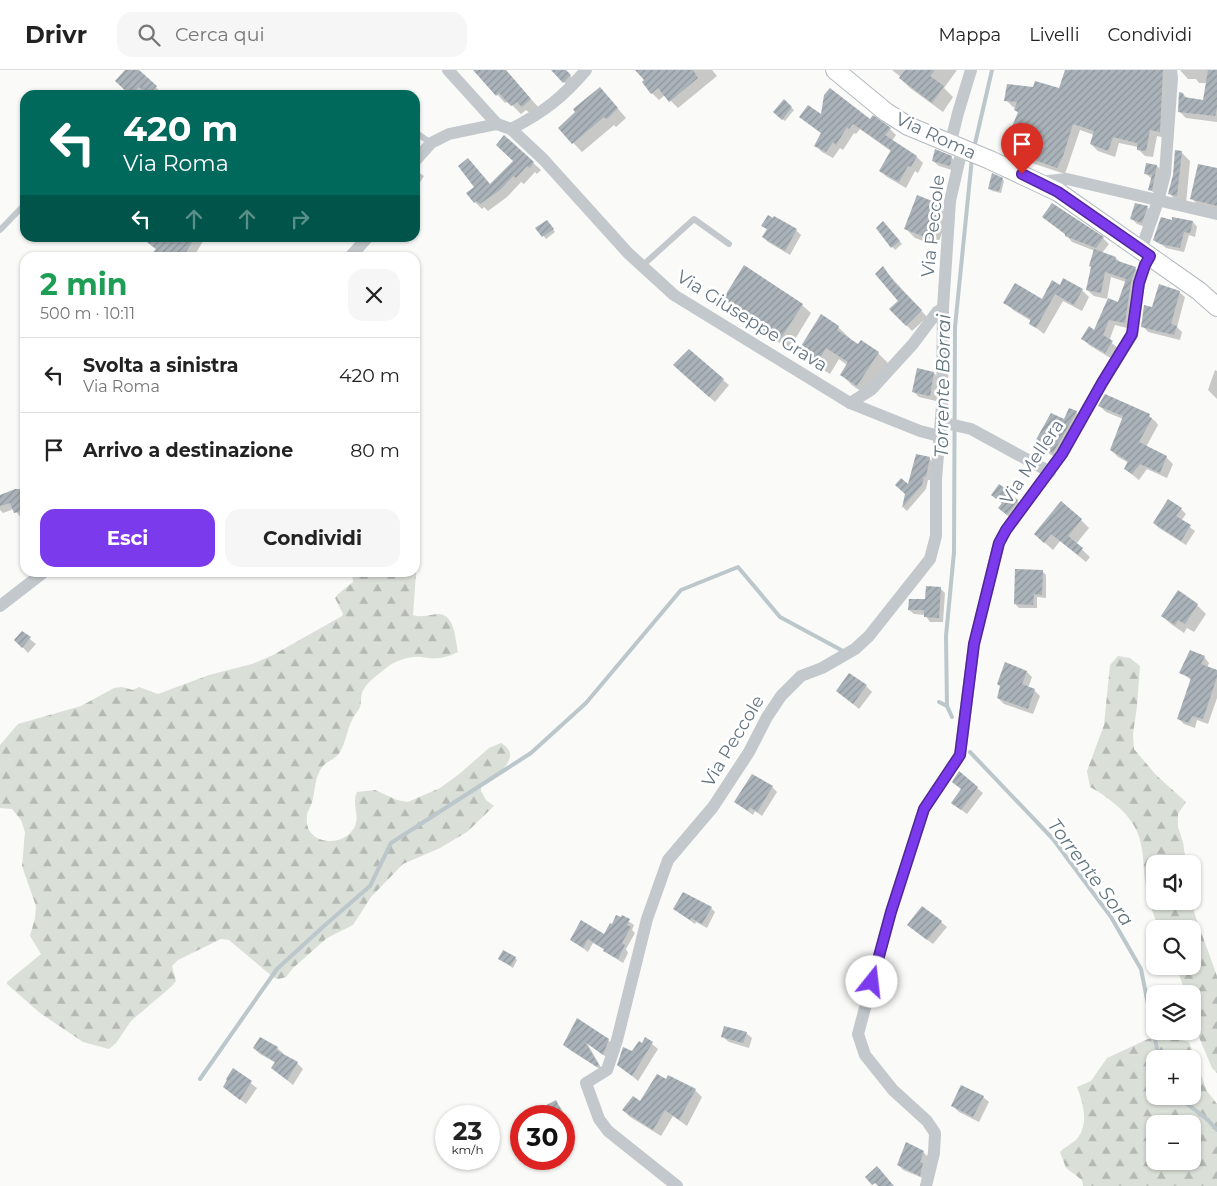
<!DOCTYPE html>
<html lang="it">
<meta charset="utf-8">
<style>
:root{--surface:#fff;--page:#f6f6f6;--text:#222;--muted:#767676;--line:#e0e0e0;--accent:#7c3aed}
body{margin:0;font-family:Montserrat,sans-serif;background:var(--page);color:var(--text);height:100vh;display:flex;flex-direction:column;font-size:19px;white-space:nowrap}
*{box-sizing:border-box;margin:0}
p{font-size:16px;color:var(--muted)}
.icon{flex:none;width:28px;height:28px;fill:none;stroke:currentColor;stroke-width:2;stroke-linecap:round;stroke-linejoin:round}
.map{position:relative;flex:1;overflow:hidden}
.sheet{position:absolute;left:20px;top:182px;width:400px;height:325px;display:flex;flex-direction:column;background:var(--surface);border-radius:15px;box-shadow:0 1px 4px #0004}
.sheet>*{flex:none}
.hud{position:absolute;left:20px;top:20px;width:400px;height:152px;border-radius:15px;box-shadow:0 1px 4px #0004;background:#00695c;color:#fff;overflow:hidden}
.tools{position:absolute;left:1146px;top:785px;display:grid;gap:10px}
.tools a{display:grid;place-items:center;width:55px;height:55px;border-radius:10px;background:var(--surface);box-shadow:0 1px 4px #0004;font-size:25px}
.speed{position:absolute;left:435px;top:1035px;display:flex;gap:10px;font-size:25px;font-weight:700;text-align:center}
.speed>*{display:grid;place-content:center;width:65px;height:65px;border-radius:50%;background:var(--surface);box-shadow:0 1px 4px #0004;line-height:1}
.speed small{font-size:12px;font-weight:400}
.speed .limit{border:8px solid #d22;background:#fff;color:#111}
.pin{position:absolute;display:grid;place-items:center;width:42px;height:42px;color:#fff;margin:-51px -21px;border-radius:50% 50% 50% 0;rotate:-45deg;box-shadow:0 0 5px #0007}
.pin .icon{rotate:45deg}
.me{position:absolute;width:55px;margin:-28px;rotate:16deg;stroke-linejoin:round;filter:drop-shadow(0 0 4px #0008)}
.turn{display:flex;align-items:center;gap:18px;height:105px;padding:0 20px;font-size:22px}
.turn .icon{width:65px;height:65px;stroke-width:2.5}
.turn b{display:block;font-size:35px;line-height:42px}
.lanes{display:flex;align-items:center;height:48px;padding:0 20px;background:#0003;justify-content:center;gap:25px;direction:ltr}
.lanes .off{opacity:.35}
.round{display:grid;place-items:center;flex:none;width:52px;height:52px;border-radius:15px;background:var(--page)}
.overview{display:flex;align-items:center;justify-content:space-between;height:85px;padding:0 20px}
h1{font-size:30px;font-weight:700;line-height:38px;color:#1e9e55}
.cta{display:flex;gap:10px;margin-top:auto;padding:10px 20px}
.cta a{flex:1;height:58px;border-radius:15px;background:var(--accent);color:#fff;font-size:20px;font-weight:700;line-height:58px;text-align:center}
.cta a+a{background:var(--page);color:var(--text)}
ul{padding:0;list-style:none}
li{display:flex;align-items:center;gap:15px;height:75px;padding:0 20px;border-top:1px solid var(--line)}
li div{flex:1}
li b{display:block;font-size:19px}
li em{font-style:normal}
header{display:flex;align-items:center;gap:30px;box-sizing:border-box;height:70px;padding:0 25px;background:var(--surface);border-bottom:1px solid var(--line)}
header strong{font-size:24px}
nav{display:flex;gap:28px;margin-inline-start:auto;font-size:18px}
.search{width:350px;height:45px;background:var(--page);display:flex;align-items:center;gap:12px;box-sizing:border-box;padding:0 18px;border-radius:15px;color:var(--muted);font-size:19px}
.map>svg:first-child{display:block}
</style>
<header>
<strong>Drivr</strong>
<div class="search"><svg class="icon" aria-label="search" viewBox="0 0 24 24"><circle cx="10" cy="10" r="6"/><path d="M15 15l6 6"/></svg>Cerca qui</div>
<nav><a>Mappa</a><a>Livelli</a><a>Condividi</a></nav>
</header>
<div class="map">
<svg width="1217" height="1116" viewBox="0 0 1217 1116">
<defs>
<pattern id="forest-firs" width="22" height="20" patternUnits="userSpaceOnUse" patternTransform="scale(1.25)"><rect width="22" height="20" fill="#dadfd7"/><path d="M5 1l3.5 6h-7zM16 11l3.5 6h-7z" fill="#b4b9b4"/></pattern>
<pattern id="building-hatch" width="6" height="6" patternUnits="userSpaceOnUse" patternTransform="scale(1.25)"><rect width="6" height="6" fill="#aab3b9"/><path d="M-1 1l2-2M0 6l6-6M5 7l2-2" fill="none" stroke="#8e969c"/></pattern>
</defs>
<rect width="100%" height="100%" fill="#fafaf8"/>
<g fill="url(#forest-firs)" fill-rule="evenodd">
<path d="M415,464L416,504L413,545C421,548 428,545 437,544C455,543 455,569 458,582C452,585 447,587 440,588C434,589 428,588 421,587C409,586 395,591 386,598C379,604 368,611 364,619C360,624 362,631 360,637C358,642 354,645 352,650C347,660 346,672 340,682C336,689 329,690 323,696C314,707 316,719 312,732C311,737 307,741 307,746C303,774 342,779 354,758C361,746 351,735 357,722L375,720L397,730L408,732L440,718L458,705L489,678L501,673C526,687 493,708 481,716V721L486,730L494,736L467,762L440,778L403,794L371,827L353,855L327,868L293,898L286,907L279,909L274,908L229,870L221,869L178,890L172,896L176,911L172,916L131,951L116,973L109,979L83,972L40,943L7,914V912L41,884L30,866L35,848L36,836L22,796L25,762L21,750L12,739L0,738V675L18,654L81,636L114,618L122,617L133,620L139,617L158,624L209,605L252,594L273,585L342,546L343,544L335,528L338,524L353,512L352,503L415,502Z"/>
<path d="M1118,586L1130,588L1140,596L1137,636L1133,664L1134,679L1156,705L1186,732L1178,744V757L1183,772L1186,794H1155V831H1191L1196,848L1217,906V1003L1212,998L1193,953L1192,924H1186L1176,896H1192V859H1159C1153,843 1147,828 1145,811C1143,792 1144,771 1133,754C1123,738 1106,726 1090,717L1087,701L1104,655L1110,595Z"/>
<path d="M1167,966L1189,972L1207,1021L1217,1034V1116H1083L1082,1110L1066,1098L1060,1082C1065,1077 1071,1074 1076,1070C1090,1055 1083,1033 1077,1017L1091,1011L1107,988L1148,969ZM1155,989H1192V1026H1155ZM1155,1054H1192V1091H1155Z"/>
</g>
<g fill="#0003">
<polygon points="127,0 137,0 161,22 157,25 150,25 145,21 141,25 131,25 116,11"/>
<polygon points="475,0 505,0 539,38 531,44 526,40 521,44 508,31 505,33"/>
<polygon points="552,0 565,0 574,10 568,16"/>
<polygon points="637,0 712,0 717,6 678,38 665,25 659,30 652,23 646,10"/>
<polygon points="892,0 957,0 944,18 953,27 943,42 910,18 900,8 901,7"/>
<polygon points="1067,0 1174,0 1166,68 1157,66 1153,87 1145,86 1138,79 1138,77 1119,73 1115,87 1098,81 1091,74 1094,65 1080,60 1065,104 1011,86 1004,79 1019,43 1015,40 1016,38 1013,37 1006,30 1034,19 1060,19"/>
<polygon points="1180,0 1217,0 1217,52 1186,48 1179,41 1183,24 1188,29 1204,31 1207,13 1199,13 1196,9 1188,9"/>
<polygon points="608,27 626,48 616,57 614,55 582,82 559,58"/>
<polygon points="784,31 794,40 785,51 774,42"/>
<polygon points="801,47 822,47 870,51 890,59 896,65 892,71 917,87 923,93 918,103 915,101 906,118 887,107 880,101 892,82 860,59 856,64 854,63 843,80 840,78 833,88 822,82 816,76 822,64"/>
<polygon points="504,67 541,100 537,104 535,102 524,114 521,112 507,127 488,141 484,137 482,139 475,132 514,91"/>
<polygon points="1181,82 1190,91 1186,134 1178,133 1170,124"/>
<polygon points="951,87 957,93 955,101 939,96 933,91"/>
<polygon points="1147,94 1157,96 1162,101 1155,124 1150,119 1152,109 1145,103"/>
<polygon points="415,100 424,106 415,120"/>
<polygon points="1217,100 1217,140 1199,136 1192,129"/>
<polygon points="1002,109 1004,111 1001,123 992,121 990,118"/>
<polygon points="936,134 945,143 946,153 937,176 915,168 906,159"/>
<polygon points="1053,134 1103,168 1109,174 1102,183 1116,188 1121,193 1135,198 1141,204 1131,259 1115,255 1109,271 1118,278 1112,289 1089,275 1083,269 1095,262 1118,234 1126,212 1111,207 1107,229 1094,226 1087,220 1095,181 1072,172 1066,165 1044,147"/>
<polygon points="1147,137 1153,143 1148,158 1137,154 1132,149"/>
<polygon points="775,148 796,160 801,165 790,185 768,172 763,167 768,160 763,156"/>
<polygon points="1173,151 1193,152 1197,157 1195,167 1189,165 1184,182 1166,178 1155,169"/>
<polygon points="883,153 902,174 895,180 878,158"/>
<polygon points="549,154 555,162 546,169 537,158"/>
<polygon points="142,168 205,168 193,188 154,188 157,180"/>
<polygon points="883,198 927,247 912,261 891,239 899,231"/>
<polygon points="1060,217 1082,220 1089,227 1082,241 1063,231 1044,264 1030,253 1031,251 1013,240 1005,232 1042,231"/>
<polygon points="1179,222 1185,227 1177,257 1182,262 1180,270 1148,262 1143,256 1153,238"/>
<polygon points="725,229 802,235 811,243 789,279 769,266 760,257 762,254 734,238"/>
<polygon points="838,257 858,276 878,283 890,295 870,327 853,316 841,304 847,295 839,289 830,304 811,292 799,280"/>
<polygon points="1215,300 1217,301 1217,329 1208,320"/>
<polygon points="680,301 723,310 729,315 715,332"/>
<polygon points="934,303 939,309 936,331 919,327 913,321"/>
<polygon points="1100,336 1149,346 1156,352 1158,355 1146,377 1166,387 1173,394 1167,408 1147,399 1139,410 1125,399 1129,393 1118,387 1111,380 1123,349 1106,342"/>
<polygon points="1076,342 1084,351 1061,391 1045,381 1036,373"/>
<polygon points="929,388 933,393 930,410 928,410 926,419 907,441 903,437 909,416"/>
<polygon points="25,420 25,447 21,448 14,439 3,443 0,440 0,426"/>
<polygon points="1009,422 1023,437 1013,450 999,438 1003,434 993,425"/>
<polygon points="1181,439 1186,444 1181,451 1195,461 1186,475 1159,458 1154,453"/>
<polygon points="1081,450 1089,458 1076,474 1090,487 1086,492 1060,471 1053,480 1035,464"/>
<polygon points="1042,501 1046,505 1046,528 1037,527 1037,538 1019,538 1015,534"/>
<polygon points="940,518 945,523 943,552 930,552 925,545 914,544 909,540 926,530"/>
<polygon points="1197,535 1206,544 1194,562 1187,558 1184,563 1171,554 1162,546"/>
<polygon points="22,563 36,574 28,583 16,570"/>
<polygon points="1204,587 1209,593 1207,598 1217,601 1217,628 1208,654 1197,650 1195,658 1184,654 1179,649 1191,610 1181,602"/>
<polygon points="1027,602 1032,607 1028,618 1034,620 1040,626 1033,644 1004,634 998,628"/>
<polygon points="866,616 872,622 859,639 837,621"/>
<polygon points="959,703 983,723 967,744 952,733 962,720"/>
<polygon points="772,717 777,722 762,746 755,741 753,745 735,732"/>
<polygon points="711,838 715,842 707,858 696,852 695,854 674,839"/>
<polygon points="622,847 634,855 632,860 635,863 626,879 628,883 623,893 610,885 605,880 593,873 588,882 571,869 605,865"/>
<polygon points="941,852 947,857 933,874 914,860"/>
<polygon points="515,888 517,890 513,898 499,889"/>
<polygon points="577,950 608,970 613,975 609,989 587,973 603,1001 570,980 565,975"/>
<polygon points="746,963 752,968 749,978 729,972 723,967"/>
<polygon points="646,969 658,979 638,1011 619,995 642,974"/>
<polygon points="254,978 277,978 283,983 282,985 297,993 303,999 293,1015 272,998 276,993 260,984"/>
<polygon points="234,1000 257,1018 246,1034 224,1017"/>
<polygon points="669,1007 695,1020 702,1027 687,1056 673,1046 661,1066 630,1047 623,1040 640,1033"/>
<polygon points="983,1027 989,1032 979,1052 959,1042 953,1036"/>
<polygon points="556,1032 561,1038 573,1059 564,1064 564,1046 540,1046 538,1042"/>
<polygon points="923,1082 928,1087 925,1109 903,1100 898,1094"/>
</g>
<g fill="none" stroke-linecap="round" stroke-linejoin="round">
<g stroke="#bbc7cb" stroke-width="4">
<polyline points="974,78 992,0"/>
<polyline points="939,632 947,636 952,647"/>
<polyline points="947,636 946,566 954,482 955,257 972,88"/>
<polyline points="970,682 1053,769 1111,847 1141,899 1159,989"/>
<polyline points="200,1009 277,899 324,856 370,816 391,773 531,683 586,633 681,520 738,497 780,547 843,581"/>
<polyline points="1177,1026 1208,1050 1217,1060"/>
</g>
</g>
<g fill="url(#building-hatch)">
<polygon points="125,0 139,0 157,16 148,25 139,17 130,25 115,11"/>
<polygon points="473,0 506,0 531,29 522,37 517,32 511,36 499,23 496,26"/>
<polygon points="551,0 566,0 571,5 563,13"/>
<polygon points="635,0 693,0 698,8 669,32 658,18 651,24 642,12 644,10"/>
<polygon points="905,0 935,0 930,6 944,16 932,33 899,8"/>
<polygon points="1065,0 1163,0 1160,62 1150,60 1146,81 1137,80 1137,73 1113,67 1108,81 1090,74 1094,61 1073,54 1063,86 1057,98 1003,79 1018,42 1014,40 1017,32 1004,31 1007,14 1033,17 1035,11 1059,18"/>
<polygon points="1208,0 1217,0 1217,38 1215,46 1178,42 1179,22 1183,23 1184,27 1203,30"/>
<polygon points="600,17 618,38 607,49 604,47 572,74 558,58 575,42 573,39"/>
<polygon points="830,18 870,49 873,45 891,58 885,65 917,86 911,97 908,96 899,112 879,101 891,80 853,54 849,59 847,57 836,75 833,72 826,82 814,76 821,63 799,47 808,35 821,44 824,25"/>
<polygon points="784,29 792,37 782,50 773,42"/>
<polygon points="504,65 534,92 530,98 527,96 516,108 513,106 500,120 480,134 476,131 474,133 466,123 474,117 458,96 468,88 490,114 513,91 496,75"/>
<polygon points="935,79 952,86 950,96 932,91"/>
<polygon points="1175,80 1182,81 1177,126 1168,124 1173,105"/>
<polygon points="1146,93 1157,95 1152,121 1148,120 1152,105 1144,104"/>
<polygon points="1198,94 1217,98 1217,136 1190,129"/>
<polygon points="992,103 1003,108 999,121 988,119"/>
<polygon points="917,125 937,133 934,142 937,143 928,168 904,159"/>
<polygon points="1052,133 1104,167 1096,178 1065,166 1065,164 1042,147"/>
<polygon points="1135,133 1148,136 1142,153 1130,149"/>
<polygon points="768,145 773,148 774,146 797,159 785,181 762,167 767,159 761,156"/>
<polygon points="1161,147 1172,150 1172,147 1193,151 1190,163 1184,162 1180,178 1160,174 1153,170"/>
<polygon points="547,150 554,159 542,167 535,158"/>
<polygon points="883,151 900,171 891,178 876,158"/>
<polygon points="142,168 195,168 182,188 148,188 156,179"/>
<polygon points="1094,179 1116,187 1115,190 1136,197 1131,212 1125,253 1109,250 1103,265 1113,271 1105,283 1081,269 1089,256 1094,260 1108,228 1118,232 1126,209 1105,202 1101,223 1086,220 1091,197 1089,196"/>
<polygon points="744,195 803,234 779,271 759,257 762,252 723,229"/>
<polygon points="883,196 894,212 922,240 906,256 889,239 898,231 875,204"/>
<polygon points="1063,208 1083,219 1074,235 1055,224 1036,258 1029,254 1031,249 1003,233 1015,213 1042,229 1052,210 1060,215"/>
<polygon points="1159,214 1180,221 1171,254 1177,256 1174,265 1141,257 1144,235 1152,237"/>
<polygon points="821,244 839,256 837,260 858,274 861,270 879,282 857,316 840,305 848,292 826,278 817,293 798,281"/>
<polygon points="689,279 724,309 709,327 673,295"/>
<polygon points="917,298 934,302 930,326 912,322"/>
<polygon points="1105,324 1150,344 1149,347 1152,348 1139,372 1167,386 1160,403 1140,394 1132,404 1124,399 1128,391 1110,380 1123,346 1098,336"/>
<polygon points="1069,338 1077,341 1053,383 1034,373 1051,343 1064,349"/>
<polygon points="916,384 930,387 926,407 924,406 922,415 902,438 905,424 895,415 901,408 908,414"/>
<polygon points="999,414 1010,422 1008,423 1018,430 1007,445 998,438 1002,433 991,425"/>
<polygon points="15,419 25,419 25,440 14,443 10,433 0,436 0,425"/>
<polygon points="1168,429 1182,438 1176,446 1191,455 1181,471 1153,453"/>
<polygon points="1061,431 1082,449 1068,466 1083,478 1078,485 1051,464 1044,473 1034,464"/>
<polygon points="1015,499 1043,500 1042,525 1034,524 1033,535 1014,534"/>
<polygon points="926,516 941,517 939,548 924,547 924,540 908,540 909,529 925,529"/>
<polygon points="1178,520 1198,534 1185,554 1178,550 1175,555 1161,546"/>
<polygon points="22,561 31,567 22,578 14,570"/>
<polygon points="1190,580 1205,586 1201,594 1217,600 1217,607 1203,649 1192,646 1189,653 1177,649 1191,608 1179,603"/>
<polygon points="1005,592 1027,601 1022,614 1035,619 1028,639 997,628 1000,616 997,614"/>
<polygon points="849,603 867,615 853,634 836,621"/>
<polygon points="959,701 978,717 961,740 951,733 961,719 952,712"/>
<polygon points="752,704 773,716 757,742 750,737 748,741 734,732"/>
<polygon points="683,822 712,837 702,854 691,848 690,850 673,839"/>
<polygon points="922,836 942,851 927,870 907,855"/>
<polygon points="616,845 621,847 622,845 630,849 627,855 631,857 622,873 625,875 618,889 603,881 604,879 588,869 583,878 570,870 581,850 604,864 610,853 612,854"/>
<polygon points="503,880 516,887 511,896 498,889"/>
<polygon points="577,948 609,969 603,985 585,972 599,995 597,997 563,975"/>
<polygon points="724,956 747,962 743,973 721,967"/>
<polygon points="260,967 278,977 276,980 298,992 287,1010 271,998 275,992 253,978"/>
<polygon points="645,967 653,972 632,1006 617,995 623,977 632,981 639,971 642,973"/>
<polygon points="233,998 252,1011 240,1030 223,1017 227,1010 226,1009"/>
<polygon points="657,1004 666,1009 668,1005 696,1019 679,1050 665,1040 653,1060 622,1040 633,1026 640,1031"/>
<polygon points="961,1015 984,1026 973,1047 951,1036"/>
<polygon points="556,1030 564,1046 526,1046"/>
<polygon points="906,1072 924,1081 920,1092 923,1093 920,1106 897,1095"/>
<polygon points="877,1096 894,1116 878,1116 875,1113 872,1115 865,1107"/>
</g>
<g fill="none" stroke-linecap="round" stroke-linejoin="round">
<g stroke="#b3babf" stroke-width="20">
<polyline id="secondary" points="835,0 886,42 908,56 990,90 1058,122 1199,221 1217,237"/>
</g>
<g stroke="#c3c8cc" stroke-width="6">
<polyline points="415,62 431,73"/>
<polyline points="0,160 25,134"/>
<polyline points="642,196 694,149 729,174"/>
</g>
<g stroke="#c3c8cc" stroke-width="12">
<polyline points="448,0 497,54 511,59 543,89 628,183 674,225 850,333 920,361 939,366"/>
<path d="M511,59C544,42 562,28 586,0"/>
<polyline points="950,75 958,43 971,0"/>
<polyline points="415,91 431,73 449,64 497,54"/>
<polyline points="1039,112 1067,109 1217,144"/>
<polyline points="1141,180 1158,131 1165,104 1172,8 1171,0"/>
<polyline points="349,188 367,168"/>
<polyline points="850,333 871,320 913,274 937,242 943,238"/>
<polyline points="941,352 971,359 1050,402"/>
<polyline points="0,536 44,502"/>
<polyline points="677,1116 608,1061 599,1049 586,1013 607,1000 617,970 647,849 668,790 713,737 749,682 767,647 781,626 801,606 822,598 855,579 869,566 930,489 936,466 936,409 942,336 943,238 950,131 962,79"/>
<polyline points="926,1116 934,1083 935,1063 927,1051 893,1020 865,985 858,964 891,841 924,739 960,685 974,574 999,473 1006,460 1062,384 1102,313 1132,265 1139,213 1145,195 1150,186"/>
</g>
<use href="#secondary" stroke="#fff" stroke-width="18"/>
</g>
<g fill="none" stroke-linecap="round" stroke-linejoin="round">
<g stroke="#51269a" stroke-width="12">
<polyline id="route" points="872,912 891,842 924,739 960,685 974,574 999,473 1006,460 1062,384 1102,313 1132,264 1139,213 1145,195 1150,186 1058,122 1022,104"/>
</g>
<use href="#route" stroke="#7c3aed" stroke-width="9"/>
</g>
<g text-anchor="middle" stroke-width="5" stroke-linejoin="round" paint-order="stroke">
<g font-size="18" fill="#657683" stroke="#fff">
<text transform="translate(936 66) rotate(25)" y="6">Via Roma</text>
<text transform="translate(933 156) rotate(-84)" y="6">Via Peccole</text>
<text transform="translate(752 251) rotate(32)" y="6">Via Giuseppe Grava</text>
<text transform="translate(1032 392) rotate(-56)" y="6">Via Mellera</text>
<text transform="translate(733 671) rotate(-59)" y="6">Via Peccole</text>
</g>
<g font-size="19" font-style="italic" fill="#60757c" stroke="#fff">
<text transform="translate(942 316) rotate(-89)" y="7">Torrente Borrai</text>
<text transform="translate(1091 802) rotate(53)" y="7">Torrente Sora</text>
</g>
</g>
</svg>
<div class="tools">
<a><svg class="icon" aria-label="sound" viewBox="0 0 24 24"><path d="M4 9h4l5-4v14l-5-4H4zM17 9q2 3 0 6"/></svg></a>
<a><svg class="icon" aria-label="search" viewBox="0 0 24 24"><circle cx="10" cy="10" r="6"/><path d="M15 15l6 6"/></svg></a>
<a><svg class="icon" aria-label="layers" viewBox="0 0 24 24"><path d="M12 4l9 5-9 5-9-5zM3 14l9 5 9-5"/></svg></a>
<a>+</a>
<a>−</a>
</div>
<div class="speed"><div>23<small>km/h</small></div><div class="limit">30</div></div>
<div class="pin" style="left:1022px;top:104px;background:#d93025"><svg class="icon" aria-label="arrive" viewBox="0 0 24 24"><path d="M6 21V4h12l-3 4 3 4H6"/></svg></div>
<svg class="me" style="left:872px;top:912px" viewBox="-20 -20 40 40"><circle r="19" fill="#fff"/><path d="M0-13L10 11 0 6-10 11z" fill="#7c3aed"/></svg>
<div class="hud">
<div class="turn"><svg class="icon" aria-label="left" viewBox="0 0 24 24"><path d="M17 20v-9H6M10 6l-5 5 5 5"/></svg><div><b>420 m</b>Via Roma</div></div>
<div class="lanes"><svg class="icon" aria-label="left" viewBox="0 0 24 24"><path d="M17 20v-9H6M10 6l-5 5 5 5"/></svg><svg class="icon off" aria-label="ahead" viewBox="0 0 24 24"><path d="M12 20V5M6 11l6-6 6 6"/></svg><svg class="icon off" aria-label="ahead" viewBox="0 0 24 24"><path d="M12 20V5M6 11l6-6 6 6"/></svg><svg class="icon off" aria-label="right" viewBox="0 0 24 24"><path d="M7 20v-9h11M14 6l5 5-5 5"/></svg></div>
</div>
<section class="sheet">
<div class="overview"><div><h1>2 min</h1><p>500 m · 10:11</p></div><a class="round"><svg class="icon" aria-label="close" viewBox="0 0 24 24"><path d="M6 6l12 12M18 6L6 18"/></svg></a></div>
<ul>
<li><svg class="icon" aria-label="left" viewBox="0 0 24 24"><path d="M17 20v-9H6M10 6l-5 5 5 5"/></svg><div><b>Svolta a sinistra</b><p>Via Roma</p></div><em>420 m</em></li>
<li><svg class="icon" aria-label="arrive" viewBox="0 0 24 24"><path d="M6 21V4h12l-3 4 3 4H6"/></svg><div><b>Arrivo a destinazione</b></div><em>80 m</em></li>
</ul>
<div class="cta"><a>Esci</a><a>Condividi</a></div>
</section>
</div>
